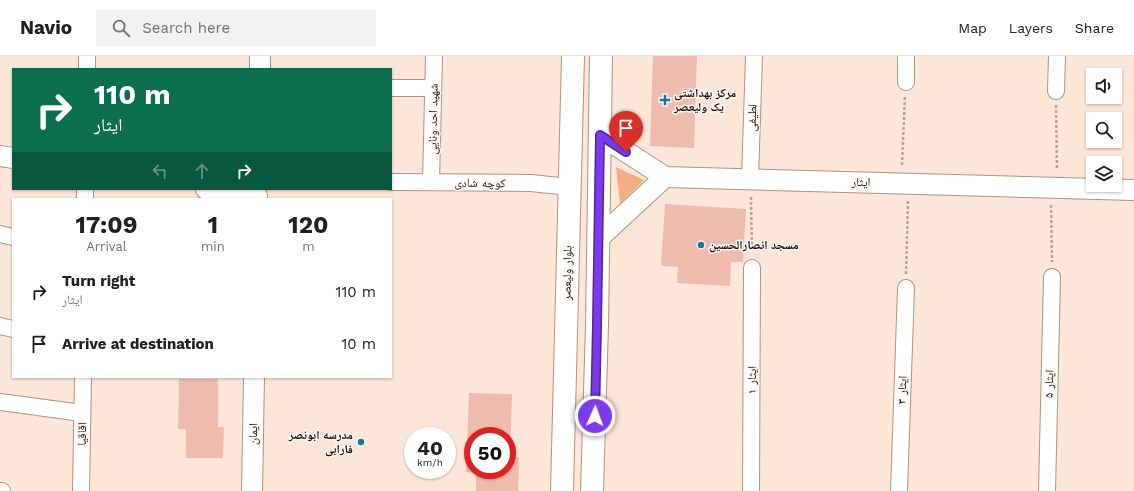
<!DOCTYPE html>
<meta charset="utf-8">
<style>
:root{--surface:#fff;--page:#f2f2f2;--text:#202124;--muted:#757577;--line:#e0e0e0}
body{margin:0;font-family:"Work Sans","Noto Naskh Arabic",sans-serif;background:var(--page);color:var(--text);height:100vh;display:flex;flex-direction:column;font-size:15px;white-space:nowrap}
*{box-sizing:border-box;margin:0}
p{font-size:13px;color:var(--muted)}
.icon{flex:none;width:22px;height:22px;fill:none;stroke:currentColor;stroke-width:2;stroke-linecap:round;stroke-linejoin:round}
.map{position:relative;flex:1;overflow:hidden}
.panel{position:absolute;left:12px;top:142px;width:380px;height:180px;display:flex;flex-direction:column;background:var(--surface);border-radius:0px;box-shadow:0 1px 3px #0004}
.panel>*{flex:none}
.hud{position:absolute;left:12px;top:12px;width:380px;height:122px;border-radius:0px;box-shadow:0 1px 3px #0004;background:#0b6e4f;color:#fff;overflow:hidden}
.controls{position:absolute;left:1086px;top:12px;display:grid;gap:8px}
.controls a{display:grid;place-items:center;width:36px;height:36px;border-radius:0px;background:var(--surface);box-shadow:0 1px 3px #0004;font-size:20px}
.speed{position:absolute;left:404px;top:371px;display:flex;gap:8px;font-size:20px;font-weight:700;text-align:center}
.speed>*{display:grid;place-content:center;width:52px;height:52px;border-radius:50%;background:var(--surface);box-shadow:0 1px 3px #0004;line-height:1}
.speed small{font-size:10px;font-weight:400}
.speed .limit{border:6px solid #d22;background:#fff;color:#111}
.pin{position:absolute;display:grid;place-items:center;width:34px;height:34px;color:#fff;margin:-41px -17px;border-radius:50% 50% 50% 0;rotate:-45deg;box-shadow:0 0 4px #0007}
.pin .icon{rotate:45deg}
.me{position:absolute;width:44px;margin:-22px;rotate:2deg;stroke-linejoin:round;filter:drop-shadow(0 0 3px #0008)}
.turn{display:flex;align-items:center;gap:14px;height:84px;padding:0 16px;font-size:18px}
.turn .icon{width:52px;height:52px;stroke-width:2.5}
.turn b{display:block;font-size:28px;line-height:34px}
.lanes{display:flex;align-items:center;height:38px;padding:0 16px;background:#0003;justify-content:center;gap:20px;direction:ltr}
.lanes .off{opacity:.35}
.eta{display:flex;justify-content:space-evenly;align-items:center;height:68px;text-align:center}
.eta b{font-size:24px;font-weight:700;line-height:28px}
ul{padding:0;list-style:none}
li{display:flex;align-items:center;gap:12px;height:52px;padding:0 16px}
li div{flex:1}
li b{display:block;font-size:15px}
li em{font-style:normal}
header{display:flex;align-items:center;gap:24px;box-sizing:border-box;height:56px;padding:0 20px;background:var(--surface);border-bottom:1px solid var(--line)}
header strong{font-size:19px}
nav{display:flex;gap:22px;margin-inline-start:auto;font-size:14px}
.search{width:280px;height:36px;background:var(--page);display:flex;align-items:center;gap:10px;box-sizing:border-box;padding:0 14px;border-radius:0px;color:var(--muted);font-size:15px}
.map>svg:first-child{display:block}
</style>
<header>
<strong>Navio</strong>
<div class="search"><svg class="icon" aria-label="search" viewBox="0 0 24 24"><circle cx="10" cy="10" r="6"/><path d="M15 15l6 6"/></svg>Search here</div>
<nav><a>Map</a><a>Layers</a><a>Share</a></nav>
</header>
<div class="map">
<svg width="1134" height="435" viewBox="0 0 1134 435">
<rect width="100%" height="100%" fill="#fce6d8"/>
<polygon fill="#f3af83" points="616,111 644,124 620,148"/>
<g fill="#efbbae" fill-rule="evenodd">
<polygon points="653,0 697,0 694,92 650,90"/>
<polygon points="665,148 746,153 743,206 731,206 730,230 677,227 678,211 661,210"/>
<polygon points="179,323 218,323 218,371 224,371 223,402 186,402 186,373 178,373"/>
<path d="M469,337L512,338L510,401H519L518,435H476V417L466,416ZM473,380H507V414H473Z"/>
</g>
<g fill="none" stroke-linecap="round" stroke-linejoin="round">
<g stroke="#b3927d" stroke-width="18">
<g id="minor">
<polyline points="87,13 87,0"/>
<polyline points="906,26 906,0"/>
<polyline points="391,32 433,32"/>
<polyline points="1056,35 1057,0"/>
<polyline points="750,123 754,0"/>
<polyline points="391,126 531,127 569,131"/>
<polyline points="431,126 434,0"/>
<polyline points="85,143 85,133"/>
<polyline points="0,178 13,181"/>
<polyline points="0,270 13,273"/>
<polyline points="0,346 82,357"/>
<polyline points="0,435 2,435"/>
<polyline points="81,435 83,321"/>
<polyline points="751,435 752,212"/>
<polyline points="899,435 906,232"/>
<polyline points="1047,435 1052,221"/>
</g>
</g>
<g stroke="#b3927d" stroke-width="22">
<g id="tertiary">
<polyline points="260,13 260,0"/>
<polyline points="600,79 665,121 1134,134"/>
<polyline points="0,100 13,102"/>
<polyline points="206,133 257,140"/>
<polyline points="599,182 665,121"/>
<polyline points="252,435 254,321"/>
</g>
</g>
<g stroke="#b3927d" stroke-width="24">
<g id="secondary">
<polyline points="562,435 573,0"/>
<polyline points="592,435 597,269 601,0"/>
</g>
</g>
<g stroke="#b8a599" stroke-width="2.5" stroke-dasharray="3 2" stroke-linecap="butt">
<polyline points="1056,49 1057,114"/>
<polyline points="902,109 905,40"/>
<polyline points="751,141 752,196"/>
<polyline points="1051,149 1052,206"/>
<polyline points="906,218 908,145"/>
</g>
<use href="#minor" stroke="#fff" stroke-width="16"/>
<use href="#tertiary" stroke="#fff" stroke-width="20"/>
<use href="#secondary" stroke="#fff" stroke-width="22"/>
</g>
<g fill="none" stroke-linecap="round" stroke-linejoin="round">
<g stroke="#51269a" stroke-width="10">
<polyline id="route" points="595,360 597,269 600,79 626,96"/>
</g>
<use href="#route" stroke="#7c3aed" stroke-width="7"/>
</g>
<g fill="#1277a3" stroke="#fef6f2" stroke-width="1.5">
<path d="M663 38h4v4h4v4h-4v4h-4v-4h-4v-4h4z"/>
<circle cx="701" cy="189" r="4"/>
<circle cx="361" cy="386" r="4"/>
</g>
<g text-anchor="middle" stroke-width="3" stroke-linejoin="round" paint-order="stroke">
<g font-size="12" font-weight="bold" fill="#20140c" stroke="#fef6f2" text-anchor="start">
<text x="674" y="41">مرکز بهداشتی<tspan x="674" dy="14">یک ولیعصر</tspan></text>
<text x="709" y="193">مسجد انصارالحسین</text>
<text x="353" y="383" text-anchor="end">مدرسه ابونصر<tspan x="353" dy="14">فارابی</tspan></text>
</g>
<g font-size="12" fill="#20140c" stroke="#fef6f2">
<text transform="translate(752 62) rotate(-88)" y="4">لطیفی</text>
<text transform="translate(433 63) rotate(-89)" y="4">شهید احد ونایی</text>
<text transform="translate(861 126) rotate(1)" y="4">ایثار</text>
<text transform="translate(480 127) rotate(1)" y="4">کوچه شادی</text>
<text transform="translate(567 217) rotate(-89)" y="4">بلوار ولیعصر</text>
<text transform="translate(752 324) rotate(-90)" y="4">ایثار ۱</text>
<text transform="translate(1049 328) rotate(-88)" y="4">ایثار ۵</text>
<text transform="translate(902 334) rotate(-88)" y="4">ایثار ۳</text>
<text transform="translate(82 378) rotate(-89)" y="4">اقاقیا</text>
<text transform="translate(253 378) rotate(-89)" y="4">ایمان</text>
</g>
</g>
</svg>
<div class="controls">
<a><svg class="icon" aria-label="sound" viewBox="0 0 24 24"><path d="M4 9h4l5-4v14l-5-4H4zM17 9q2 3 0 6"/></svg></a>
<a><svg class="icon" aria-label="search" viewBox="0 0 24 24"><circle cx="10" cy="10" r="6"/><path d="M15 15l6 6"/></svg></a>
<a><svg class="icon" aria-label="layers" viewBox="0 0 24 24"><path d="M12 4l9 5-9 5-9-5zM3 14l9 5 9-5"/></svg></a>
</div>
<div class="speed"><div>40<small>km/h</small></div><div class="limit">50</div></div>
<div class="pin" style="left:626px;top:96px;background:#d93025"><svg class="icon" aria-label="arrive" viewBox="0 0 24 24"><path d="M6 21V4h12l-3 4 3 4H6"/></svg></div>
<svg class="me" style="left:595px;top:360px" viewBox="-20 -20 40 40"><circle r="17" fill="#7c3aed" stroke="#fff" stroke-width="3"/><path d="M0-11L8 9 0 5-8 9z" fill="#fff"/></svg>
<div class="hud">
<div class="turn"><svg class="icon" aria-label="right" viewBox="0 0 24 24"><path d="M7 20v-9h11M14 6l5 5-5 5"/></svg><div><b>110 m</b>ایثار</div></div>
<div class="lanes"><svg class="icon off" aria-label="left" viewBox="0 0 24 24"><path d="M17 20v-9H6M10 6l-5 5 5 5"/></svg><svg class="icon off" aria-label="ahead" viewBox="0 0 24 24"><path d="M12 20V5M6 11l6-6 6 6"/></svg><svg class="icon" aria-label="right" viewBox="0 0 24 24"><path d="M7 20v-9h11M14 6l5 5-5 5"/></svg></div>
</div>
<section class="panel">
<div class="eta">
<div><b>17:09</b><p>Arrival</p></div>
<div><b>1</b><p>min</p></div>
<div><b>120</b><p>m</p></div>
</div>
<ul>
<li><svg class="icon" aria-label="right" viewBox="0 0 24 24"><path d="M7 20v-9h11M14 6l5 5-5 5"/></svg><div><b>Turn right</b><p>ایثار</p></div><em>110 m</em></li>
<li><svg class="icon" aria-label="arrive" viewBox="0 0 24 24"><path d="M6 21V4h12l-3 4 3 4H6"/></svg><div><b>Arrive at destination</b></div><em>10 m</em></li>
</ul>
</section>
</div>
